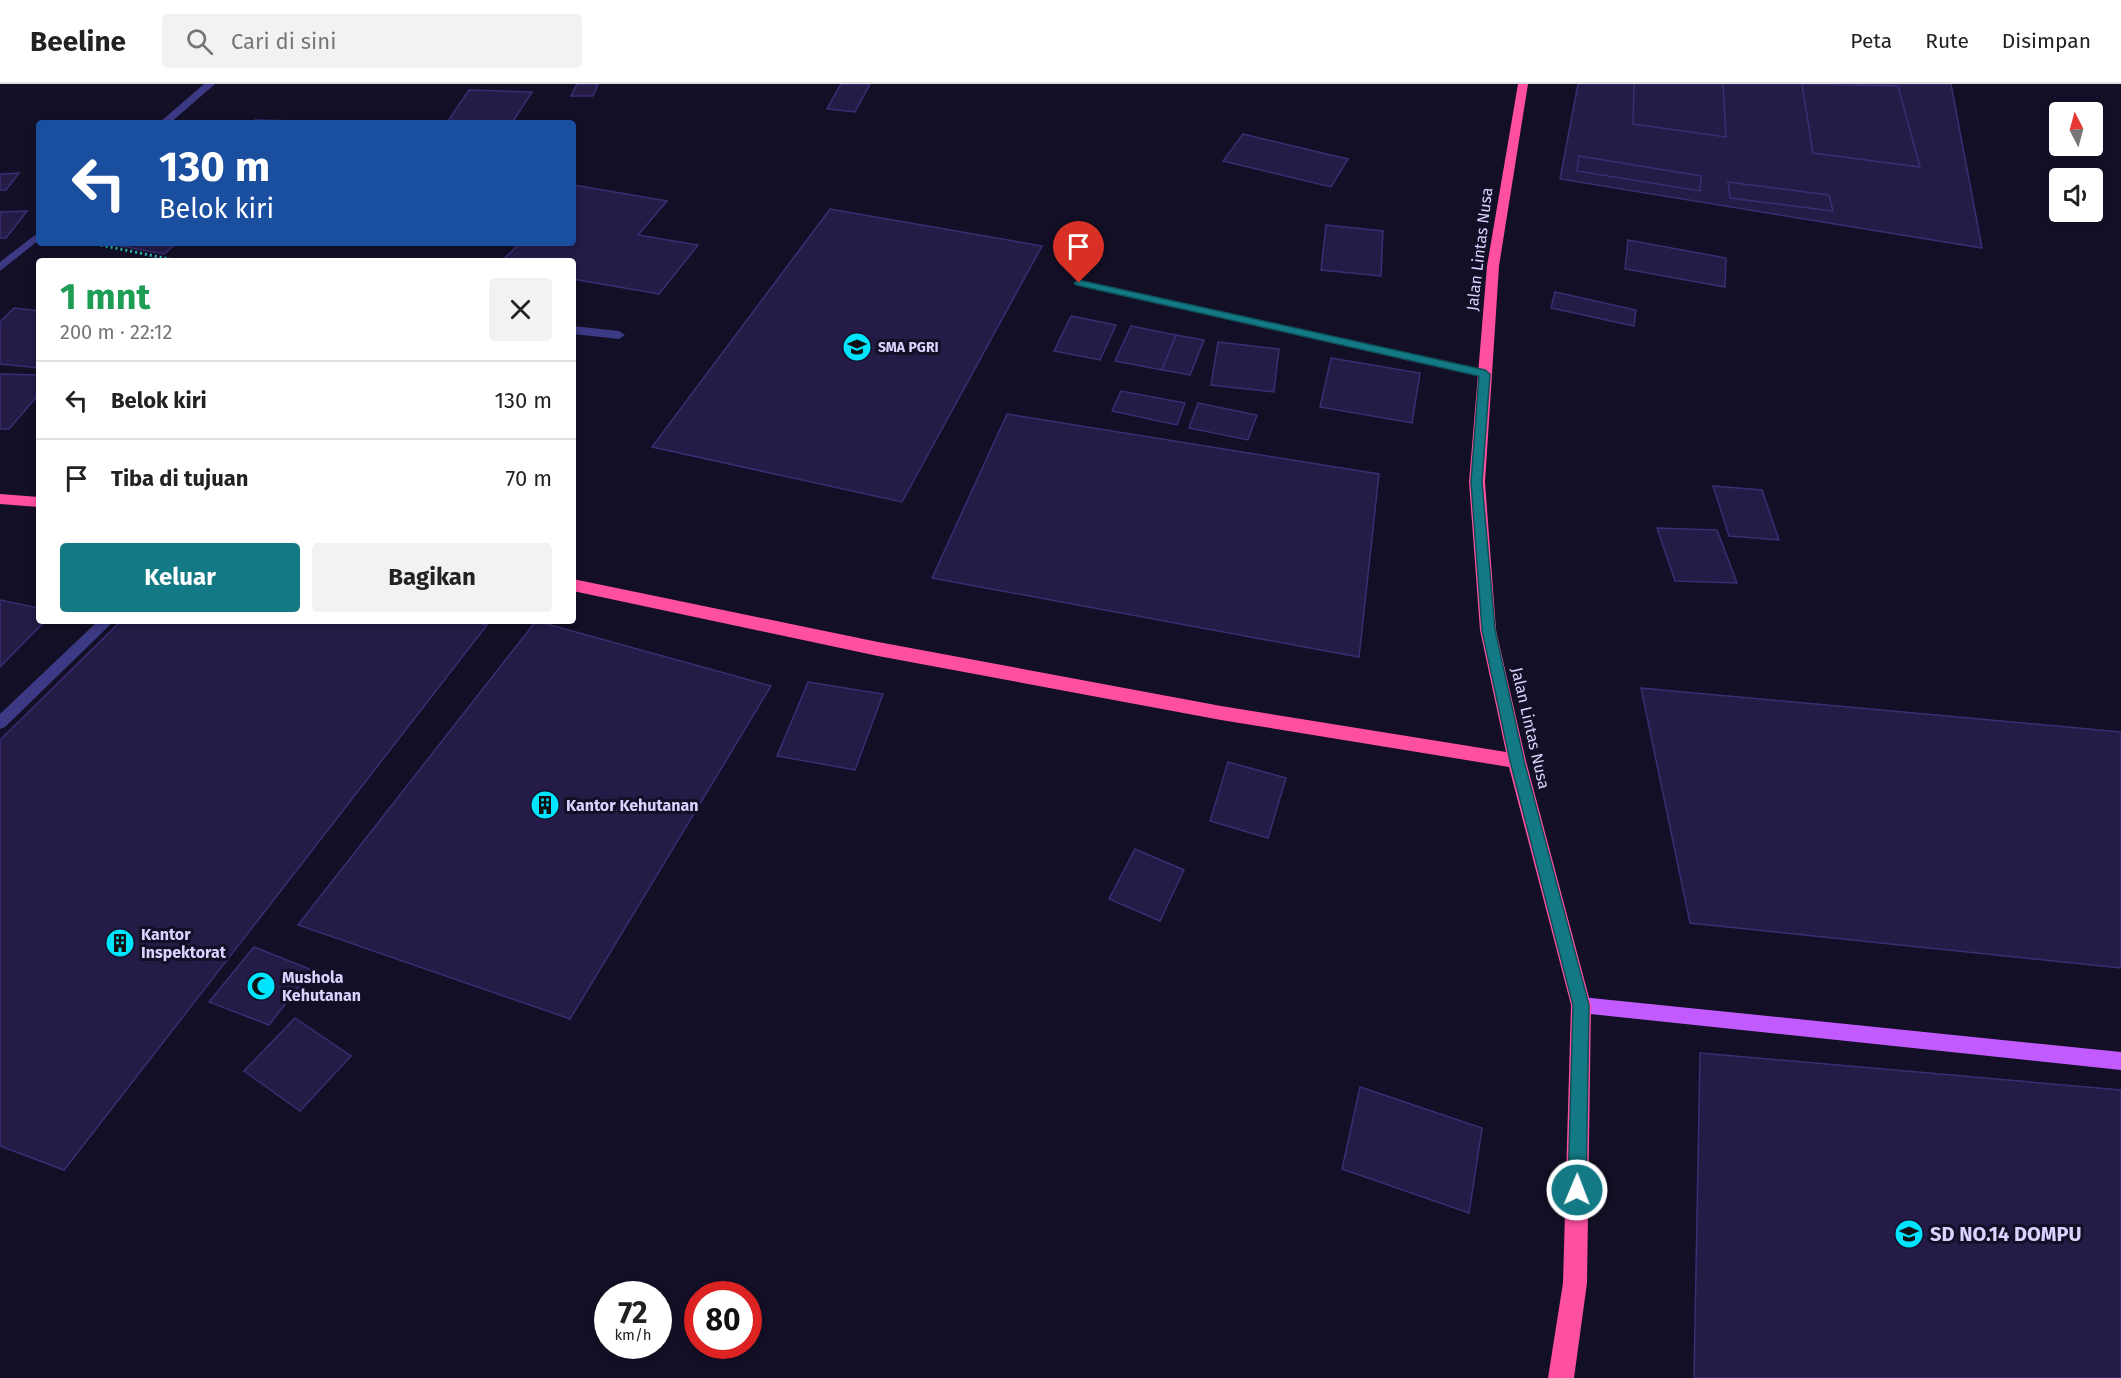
<!DOCTYPE html>
<html lang="id">
<meta charset="utf-8">
<style>
:root{--surface:#fff;--page:#f2f2f2;--text:#222;--muted:#767676;--line:#e0e0e0;--accent:#137a85}
body{margin:0;font-family:"Fira Sans",sans-serif;background:var(--page);color:var(--text);height:100vh;display:flex;flex-direction:column;font-size:22px;white-space:nowrap}
*{box-sizing:border-box;margin:0}
p{font-size:20px;color:var(--muted)}
.icon{flex:none;width:33px;height:33px;fill:none;stroke:currentColor;stroke-width:2;stroke-linecap:round;stroke-linejoin:round}
.map{position:relative;flex:1;overflow:hidden}
.drawer{position:absolute;left:36px;top:174px;width:540px;height:366px;display:flex;flex-direction:column;background:var(--surface);border-radius:6px;box-shadow:0 3px 9px #0003}
.drawer>*{flex:none}
.banner{position:absolute;left:36px;top:36px;width:540px;height:126px;border-radius:6px;box-shadow:0 3px 9px #0003;background:#1a4fa0;color:#fff;overflow:hidden}
.needle{width:39px;rotate:354deg}
.fabs{position:absolute;left:2049px;top:18px;display:grid;gap:12px}
.fabs a{display:grid;place-items:center;width:54px;height:54px;border-radius:6px;background:var(--surface);box-shadow:0 3px 9px #0003;font-size:30px}
.speed{position:absolute;left:594px;top:1197px;display:flex;gap:12px;font-size:30px;font-weight:700;text-align:center}
.speed>*{display:grid;place-content:center;width:78px;height:78px;border-radius:50%;background:var(--surface);box-shadow:0 3px 9px #0003;line-height:1}
.speed small{font-size:15px;font-weight:400}
.speed .limit{border:9px solid #d22;background:#fff;color:#111}
.pin{position:absolute;display:grid;place-items:center;width:51px;height:51px;color:#fff;margin:-62px -26px;border-radius:50% 50% 50% 0;rotate:-45deg;box-shadow:0 0 6px #0007}
.pin .icon{rotate:45deg}
.me{position:absolute;width:66px;margin:-33px;rotate:1deg;stroke-linejoin:round;filter:drop-shadow(0 0 4px #0008)}
.turn{display:flex;align-items:center;gap:21px;height:126px;padding:0 24px;font-size:27px}
.turn .icon{width:78px;height:78px;stroke-width:2.5}
.turn b{display:block;font-size:42px;line-height:51px}
.round{display:grid;place-items:center;flex:none;width:63px;height:63px;border-radius:6px;background:var(--page)}
.summary{display:flex;align-items:center;justify-content:space-between;height:102px;padding:0 24px}
h1{font-size:36px;font-weight:700;line-height:45px;color:#1e9e55}
.action{display:flex;gap:12px;margin-top:auto;padding:12px 24px}
.action a{flex:1;height:69px;border-radius:6px;background:var(--accent);color:#fff;font-size:24px;font-weight:700;line-height:69px;text-align:center}
.action a+a{background:var(--page);color:var(--text)}
ul{padding:0;list-style:none}
li{display:flex;align-items:center;gap:18px;height:78px;padding:0 24px;border-top:2px solid var(--line)}
li div{flex:1}
li b{display:block;font-size:22px}
li em{font-style:normal}
header{display:flex;align-items:center;gap:36px;box-sizing:border-box;height:84px;padding:0 30px;background:var(--surface);border-bottom:2px solid var(--line)}
header strong{font-size:28px}
nav{display:flex;gap:33px;margin-inline-start:auto;font-size:21px}
.search{width:420px;height:54px;background:var(--page);display:flex;align-items:center;gap:15px;box-sizing:border-box;padding:0 21px;border-radius:6px;color:var(--muted);font-size:22px}
.map>svg:first-child{display:block}
</style>
<header>
<strong>Beeline</strong>
<div class="search"><svg class="icon" aria-label="search" viewBox="0 0 24 24"><circle cx="10" cy="10" r="6"/><path d="M15 15l6 6"/></svg>Cari di sini</div>
<nav><a>Peta</a><a>Rute</a><a>Disimpan</a></nav>
</header>
<div class="map">
<svg width="2121" height="1294" viewBox="0 0 2121 1294">
<rect width="100%" height="100%" fill="#130f26"/>
<g fill="#241b47" stroke="#3b2d73" stroke-width="1.5">
<polygon points="577,0 598,0 593,12 571,12"/>
<polygon points="841,0 870,0 855,28 827,25"/>
<polygon points="1578,0 1951,0 1982,164 1560,95"/>
<polygon points="1634,0 1723,0 1726,53 1633,40"/>
<polygon points="1802,0 1898,2 1920,83 1813,69"/>
<polygon points="469,6 532,8 512,39 448,37"/>
<polygon points="255,36 299,37 297,39 252,39"/>
<polygon points="1243,50 1348,75 1331,103 1223,77"/>
<polygon points="1579,72 1701,92 1700,107 1577,87"/>
<polygon points="19,89 6,106 0,106 0,90"/>
<polygon points="1728,98 1829,111 1833,127 1730,114"/>
<polygon points="574,101 667,117 638,151 698,161 659,210 573,195 573,177 502,177 520,159 573,159"/>
<polygon points="830,125 1042,162 902,418 652,363"/>
<polygon points="27,127 6,154 0,154 0,128"/>
<polygon points="1326,141 1383,147 1381,192 1321,186"/>
<polygon points="1628,156 1726,174 1725,203 1625,185"/>
<polygon points="105,159 177,159 164,170"/>
<polygon points="1555,208 1636,226 1634,242 1551,224"/>
<polygon points="14,224 39,227 39,284 0,280 0,238"/>
<polygon points="1071,232 1116,241 1100,276 1054,267"/>
<polygon points="1131,242 1176,251 1162,286 1115,277"/>
<polygon points="1176,251 1204,256 1190,291 1162,286"/>
<polygon points="1218,258 1279,265 1274,308 1211,301"/>
<polygon points="1331,274 1420,289 1412,339 1320,323"/>
<polygon points="0,290 39,291 39,310 9,345 0,345"/>
<polygon points="1121,307 1185,319 1177,341 1112,327"/>
<polygon points="1198,319 1257,331 1248,356 1189,344"/>
<polygon points="1007,330 1379,390 1359,573 932,494"/>
<polygon points="1713,402 1762,406 1779,456 1729,452"/>
<polygon points="1657,444 1717,446 1737,499 1675,497"/>
<polygon points="0,516 39,524 39,537 45,537 0,583"/>
<polygon points="121,537 472,537 487,541 64,1086 0,1062 0,656"/>
<polygon points="536,537 771,602 570,935 298,841"/>
<polygon points="808,598 883,610 855,686 777,672"/>
<polygon points="1641,604 2121,648 2121,884 1690,839"/>
<polygon points="1228,678 1286,694 1268,754 1210,737"/>
<polygon points="1135,765 1184,786 1160,837 1109,815"/>
<polygon points="254,863 312,886 269,941 209,918"/>
<polygon points="295,934 351,972 300,1027 244,987"/>
<polygon points="1700,969 2121,1006 2121,1294 1694,1294"/>
<polygon points="1360,1003 1482,1044 1469,1129 1342,1085"/>
</g>
<g fill="none" stroke-linecap="round" stroke-linejoin="round">
<polyline stroke="#2fb8b0" stroke-width="3" stroke-dasharray="2 3" stroke-linecap="butt" points="91,159 179,177"/>
<g fill="#3d3a85" fill-rule="evenodd">
<polygon points="204,0 215,0 170,39 159,39"/>
<polygon points="39,148 39,156 0,187 0,178"/>
<polygon points="1079,196 1485,286 1491,290 1485,294 1075,201 1075,197"/>
<polygon points="573,242 619,247 625,251 619,255 573,250"/>
<polygon points="98,537 114,537 5,643 0,645 0,630"/>
</g>
<polygon fill="#c25bff" fill-rule="evenodd" points="1581,913 2121,968 2121,986 1581,929 1575,927 1572,921 1575,915"/>
<g fill="#ff4fa3" fill-rule="evenodd">
<polygon points="1518,0 1528,0 1499,182 1485,398 1496,546 1526,677 1591,921 1587,1199 1574,1294 1548,1294 1563,1199 1571,921 1509,683 1221,636 878,572 573,507 573,495 878,558 1221,622 1506,668 1480,546 1469,398 1487,182"/>
<polygon points="0,410 39,413 39,423 0,420"/>
</g>
</g>
<polygon fill="#137a85" stroke="#0c4f56" stroke-width="1.5" points="1079,196 1485,286 1490,290 1482,398 1495,546 1524,677 1589,921 1586,1106 1583,1113 1577,1115 1571,1113 1568,1106 1573,921 1510,677 1482,546 1471,398 1479,292 1076,201 1074,199"/>
<defs>
<g id="school-disc" transform="scale(1.5)"><circle r="9.5" fill="#00e5ff" stroke="#130f26"/><path d="M0-5L7-2L0 1L-7-2ZM-4 1L0 2.5L4 1V4Q0 6-4 4Z" fill="#111"/></g>
<g id="building-disc" transform="scale(1.5)"><circle r="9.5" fill="#00e5ff" stroke="#130f26"/><path d="M-4-6H4V6H1V3H-1V6H-4ZM-2.5-4.3h1.7v1.8h-1.7ZM.8-4.3h1.7v1.8H.8ZM-2.5-1h1.7V.8h-1.7ZM.8-1h1.7V.8H.8Z" fill="#111"/></g>
<g id="mosque-disc" transform="scale(1.5)"><circle r="9.5" fill="#00e5ff" stroke="#130f26"/><path d="M3.5-4.9A6 6 0 1 0 3.5 4.9A5 5 0 1 1 3.5-4.9Z" fill="#111"/></g>
</defs>
<g fill-rule="evenodd">
<use href="#school-disc" x="857" y="263"/>
<use href="#building-disc" x="545" y="721"/>
<use href="#building-disc" x="120" y="859"/>
<use href="#mosque-disc" x="261" y="902"/>
<use href="#school-disc" x="1909" y="1150"/>
</g>
<g text-anchor="middle" stroke-width="6" stroke-linejoin="round" paint-order="stroke">
<g font-size="14" font-weight="bold" fill="#d9d4ff" stroke="#130f26" text-anchor="start">
<text x="878" y="268">SMA PGRI</text>
</g>
<g font-size="16" fill="#d9d4ff" stroke="#130f26">
<text transform="translate(1479 165) rotate(-83)" y="6">Jalan Lintas Nusa</text>
<text transform="translate(1531 644) rotate(77)" y="6">Jalan Lintas Nusa</text>
</g>
<g font-size="16" font-weight="bold" fill="#d9d4ff" stroke="#130f26" text-anchor="start">
<text x="566" y="727">Kantor Kehutanan</text>
<text x="141" y="856">Kantor<tspan x="141" dy="18">Inspektorat</tspan></text>
<text x="282" y="899">Mushola<tspan x="282" dy="18">Kehutanan</tspan></text>
</g>
<g font-size="20" font-weight="bold" fill="#d9d4ff" stroke="#130f26" text-anchor="start">
<text x="1930" y="1157">SD NO.14 DOMPU</text>
</g>
</g>
</svg>
<div class="fabs">
<a><svg class="needle" viewBox="-14 -14 28 28"><path d="M0-13l5 13h-10z" fill="#e53935"/><path d="M0 13l5-13h-10z" fill="#767676"/></svg></a>
<a><svg class="icon" aria-label="sound" viewBox="0 0 24 24"><path d="M4 9h4l5-4v14l-5-4H4zM17 9q2 3 0 6"/></svg></a>
</div>
<div class="speed"><div>72<small>km/h</small></div><div class="limit">80</div></div>
<div class="pin" style="left:1079px;top:199px;background:#d93025"><svg class="icon" aria-label="arrive" viewBox="0 0 24 24"><path d="M6 21V4h12l-3 4 3 4H6"/></svg></div>
<svg class="me" style="left:1577px;top:1106px" viewBox="-20 -20 40 40"><circle r="17" fill="#137a85" stroke="#fff" stroke-width="3"/><path d="M0-11L8 9 0 5-8 9z" fill="#fff"/></svg>
<div class="banner">
<div class="turn"><svg class="icon" aria-label="left" viewBox="0 0 24 24"><path d="M17 20v-9H6M10 6l-5 5 5 5"/></svg><div><b>130 m</b>Belok kiri</div></div>
</div>
<section class="drawer">
<div class="summary"><div><h1>1 mnt</h1><p>200 m · 22:12</p></div><a class="round"><svg class="icon" aria-label="close" viewBox="0 0 24 24"><path d="M6 6l12 12M18 6L6 18"/></svg></a></div>
<ul>
<li><svg class="icon" aria-label="left" viewBox="0 0 24 24"><path d="M17 20v-9H6M10 6l-5 5 5 5"/></svg><div><b>Belok kiri</b></div><em>130 m</em></li>
<li><svg class="icon" aria-label="arrive" viewBox="0 0 24 24"><path d="M6 21V4h12l-3 4 3 4H6"/></svg><div><b>Tiba di tujuan</b></div><em>70 m</em></li>
</ul>
<div class="action"><a>Keluar</a><a>Bagikan</a></div>
</section>
</div>
